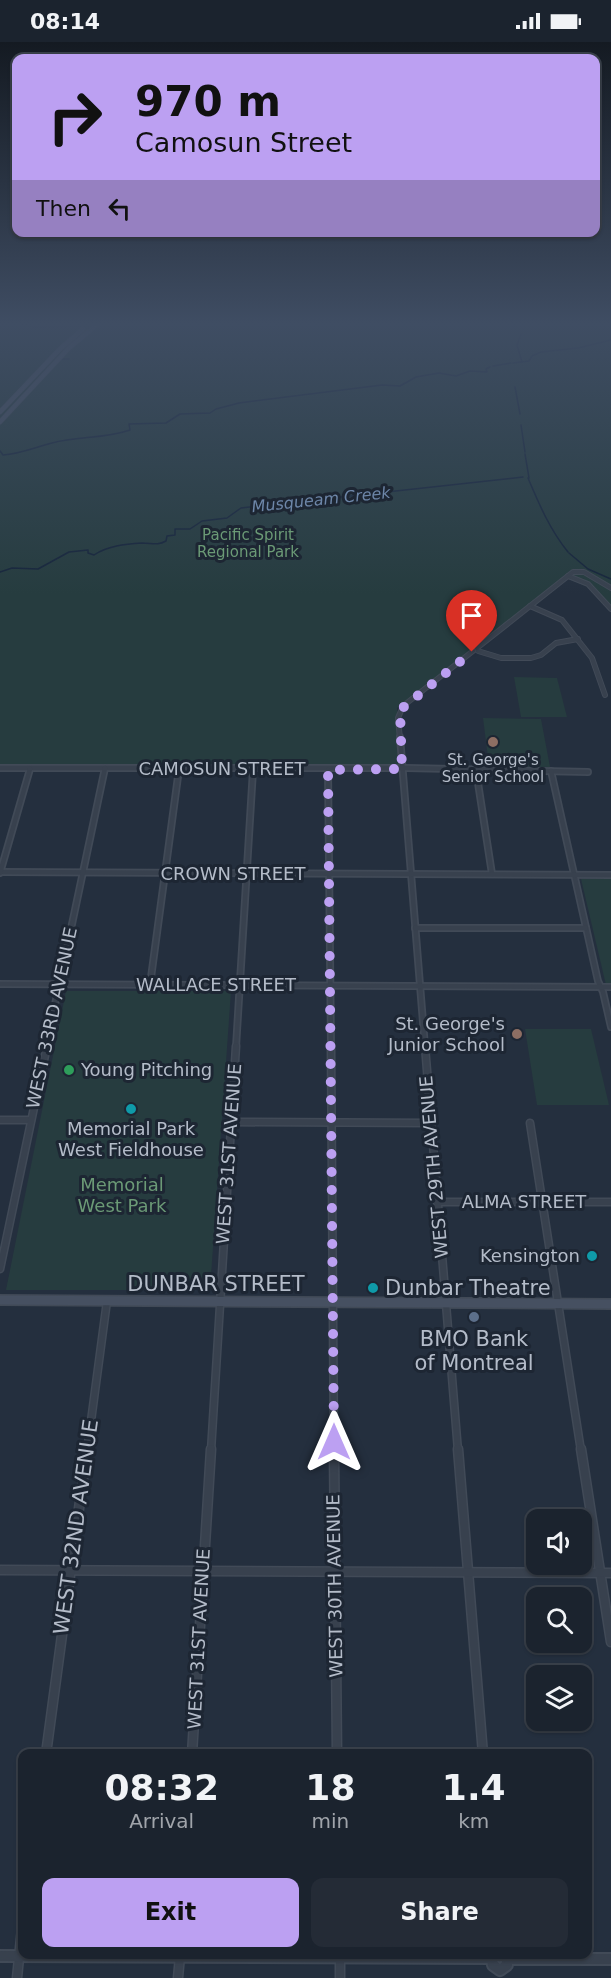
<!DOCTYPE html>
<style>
:root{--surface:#1b232e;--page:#242b36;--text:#f1f3f6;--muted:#a0a4aa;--line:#39404a;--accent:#bca0f2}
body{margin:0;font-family:"DejaVu Sans",sans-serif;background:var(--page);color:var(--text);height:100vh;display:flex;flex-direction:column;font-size:22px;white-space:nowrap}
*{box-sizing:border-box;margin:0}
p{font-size:20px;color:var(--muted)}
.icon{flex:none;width:33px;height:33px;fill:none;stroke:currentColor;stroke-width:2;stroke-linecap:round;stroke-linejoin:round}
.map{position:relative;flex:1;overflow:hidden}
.side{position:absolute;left:18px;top:1707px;width:574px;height:210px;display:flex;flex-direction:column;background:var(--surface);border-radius:12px;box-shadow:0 2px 4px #0004,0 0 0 2px var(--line)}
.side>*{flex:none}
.hud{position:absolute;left:12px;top:12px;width:588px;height:183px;border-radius:12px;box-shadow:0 2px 4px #0004,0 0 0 2px var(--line);background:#bca0f2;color:#111;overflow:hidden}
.fabs{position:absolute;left:526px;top:1467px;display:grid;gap:12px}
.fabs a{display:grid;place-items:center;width:66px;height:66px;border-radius:12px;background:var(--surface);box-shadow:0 2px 4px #0004,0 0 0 2px var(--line);font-size:30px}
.pin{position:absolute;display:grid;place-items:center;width:51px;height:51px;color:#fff;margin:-62px -26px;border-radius:50% 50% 50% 0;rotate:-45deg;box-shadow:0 0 6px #0007}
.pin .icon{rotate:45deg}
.me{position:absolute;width:66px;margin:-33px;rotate:0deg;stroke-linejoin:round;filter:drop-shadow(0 0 4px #0008)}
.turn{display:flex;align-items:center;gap:21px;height:126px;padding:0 24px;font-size:27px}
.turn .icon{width:78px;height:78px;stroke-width:2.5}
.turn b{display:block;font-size:42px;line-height:51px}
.then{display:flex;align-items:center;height:57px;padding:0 24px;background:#0003;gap:12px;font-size:22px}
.eta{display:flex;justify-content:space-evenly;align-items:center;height:102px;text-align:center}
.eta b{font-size:36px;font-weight:800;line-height:42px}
.button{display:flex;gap:12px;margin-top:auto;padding:12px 24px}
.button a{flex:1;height:69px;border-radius:12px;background:var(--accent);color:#111;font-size:24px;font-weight:800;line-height:69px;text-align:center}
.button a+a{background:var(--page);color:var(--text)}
.status{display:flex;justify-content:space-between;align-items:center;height:42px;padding:0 30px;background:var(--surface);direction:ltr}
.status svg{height:16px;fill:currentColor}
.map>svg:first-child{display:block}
</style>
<div class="status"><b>08:14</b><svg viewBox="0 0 49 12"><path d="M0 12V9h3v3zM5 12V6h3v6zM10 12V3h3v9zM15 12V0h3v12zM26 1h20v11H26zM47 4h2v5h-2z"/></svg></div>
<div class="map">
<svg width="611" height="1936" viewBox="0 0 611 1936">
<rect width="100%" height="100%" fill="#242f3e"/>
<g fill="#263c3f">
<polygon points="9,281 611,281 611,567 584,537 567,535 397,666 398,724 0,725 0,285"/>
<polygon points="514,635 557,636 567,675 521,675"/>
<polygon points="483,676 541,677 550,725 489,724"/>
<polygon points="581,837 611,837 611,943 606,943"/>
<polygon points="66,949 231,949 210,1248 6,1248"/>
<polygon points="525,987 591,987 609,1063 537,1063"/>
</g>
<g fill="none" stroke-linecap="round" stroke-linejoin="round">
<g stroke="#17263c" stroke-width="1.5">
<polyline points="18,281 36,285 78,284"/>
<polyline points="513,284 517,284"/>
<polyline points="521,292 517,303 522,320"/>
<polyline points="62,317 65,317"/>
<polyline points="66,317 69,317"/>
<polyline points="513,321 529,319 532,314 541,310 578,306 611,298"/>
<polyline points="493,324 511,321"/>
<polyline points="515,345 520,372"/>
<polyline points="521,383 525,410"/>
<path d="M0,409L3,413C20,412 36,405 52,401C78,394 104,397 130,388L129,382L166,381L180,372L210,371L216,367L239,361L382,343L400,344L416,335L439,331L456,334L470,329L487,330L486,327L490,325"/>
<polyline points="525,412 529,436"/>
<path d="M528,436C539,462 550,488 568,510"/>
<polyline points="569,511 588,527 611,537"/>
<path d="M0,530L12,526L38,527L69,510L88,508V511L94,513C107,504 125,502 142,501C152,501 157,504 166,499L167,494L175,493V487H190L202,479L227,476L241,466L523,435"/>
</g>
<g stroke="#414a57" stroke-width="6">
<g id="minor-far3">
<polyline points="568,534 588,542 611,567"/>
<polyline points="530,564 562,578 592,616 605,653"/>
<polyline points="477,606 573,530 584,530 611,546"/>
<polyline points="478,609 501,616 531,616 541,613 556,601 578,597"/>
<polyline points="400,697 398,676 403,664 473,609"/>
</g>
</g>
<g stroke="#414a57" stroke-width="8">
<g id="minor-far2">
<polyline points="400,695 425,1005"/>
<polyline points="0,726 407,726 588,730"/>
<polyline points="328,728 331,1005"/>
<polyline points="476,728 492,832"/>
<polyline points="551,729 598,939 603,950 611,985"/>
<polyline points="0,830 611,833"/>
<polyline points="0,831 30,727"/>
<polyline points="415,886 586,886"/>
<polyline points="0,942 611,945"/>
<polyline points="150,943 179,727"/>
<polyline points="46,1005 105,726"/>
<polyline points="236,1005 253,728"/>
</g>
</g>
<g stroke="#414a57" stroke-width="9">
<g id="minor-far1">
<polyline points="331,1004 334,1409"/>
<polyline points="425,1004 458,1409"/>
<polyline points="0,1078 31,1078"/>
<polyline points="231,1080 431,1081"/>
<polyline points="530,1081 581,1409"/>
<polyline points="437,1160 611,1160"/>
<polyline points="0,1227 47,1004"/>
<polyline points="87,1409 107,1259"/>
<polyline points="211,1409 236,1004"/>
</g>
</g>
<g stroke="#414a57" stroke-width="11">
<g id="minor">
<polyline points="334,1407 337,1712"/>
<polyline points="458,1407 483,1712"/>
<polyline points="581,1407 611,1600"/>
<polyline points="0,1528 611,1531"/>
<polyline points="46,1712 87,1407"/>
<polyline points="192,1712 211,1407"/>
<polyline points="340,1914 340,1936"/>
<polyline points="17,1936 22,1886"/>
<polyline points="178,1936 180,1914"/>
</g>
</g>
<g stroke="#414a57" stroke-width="14">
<g id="tertiary">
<polyline points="491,1912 493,1923 500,1928 507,1923 507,1913"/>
<polyline points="0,1914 491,1916"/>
<polyline points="508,1917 611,1917"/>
</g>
</g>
<g stroke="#414a57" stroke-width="5">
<g id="secondary-far1">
<polyline points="0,370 60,307 83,287"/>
<polyline points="0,380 69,306 99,281"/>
</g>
</g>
<g stroke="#414a57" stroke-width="12">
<polyline id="secondary" points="0,1258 611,1262"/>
</g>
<use href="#minor-far3" stroke="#38414e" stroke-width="4"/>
<use href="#minor-far2" stroke="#38414e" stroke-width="4.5"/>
<use href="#minor-far1" stroke="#38414e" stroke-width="6"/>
<use href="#minor" stroke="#38414e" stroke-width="8"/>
<use href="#tertiary" stroke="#38414e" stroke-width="10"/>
<use href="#secondary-far1" stroke="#465061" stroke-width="4"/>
<use href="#secondary" stroke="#465061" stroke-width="9"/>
</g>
<linearGradient id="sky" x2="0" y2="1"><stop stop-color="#141a22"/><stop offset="0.51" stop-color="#3f4d63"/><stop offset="1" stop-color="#3f4d63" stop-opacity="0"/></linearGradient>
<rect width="611" height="552" fill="url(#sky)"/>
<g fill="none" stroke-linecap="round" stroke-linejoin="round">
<polyline stroke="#bca0f2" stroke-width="10" stroke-dasharray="0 18" points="334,1400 328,728 402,727 400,668 472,610"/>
</g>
<g fill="#8d6e63" stroke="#1d2633" stroke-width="2">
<circle cx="493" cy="700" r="6"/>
<circle cx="517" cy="992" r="6"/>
</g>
<circle fill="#2e9e5b" stroke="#1d2633" stroke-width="2" cx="69" cy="1028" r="6"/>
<g fill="#0f9aa8" stroke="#1d2633" stroke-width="2">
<circle cx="131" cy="1067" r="6"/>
<circle cx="592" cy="1214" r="6"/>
<circle cx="373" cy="1246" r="6"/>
</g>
<circle fill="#5c6f8a" stroke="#1d2633" stroke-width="2" cx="474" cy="1275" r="6"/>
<g text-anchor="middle" stroke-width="6" stroke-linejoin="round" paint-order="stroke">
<g font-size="15" fill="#6b9a76" stroke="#1d2633">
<text x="248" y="498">Pacific Spirit<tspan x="248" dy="17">Regional Park</tspan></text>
</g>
<g font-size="15" fill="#b4bcc9" stroke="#1d2633">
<text x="493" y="723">St. George's<tspan x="493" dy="17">Senior School</tspan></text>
</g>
<g font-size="16" font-style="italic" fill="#6d86a8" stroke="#1d2633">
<text transform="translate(321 457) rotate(-6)" y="6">Musqueam Creek</text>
</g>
<g font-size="18" fill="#b4bcc9" stroke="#1d2633">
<text x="222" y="733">CAMOSUN STREET</text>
<text x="233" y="838">CROWN STREET</text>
<text x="216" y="949">WALLACE STREET</text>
<text transform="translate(52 976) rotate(-78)" y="6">WEST 33RD AVENUE</text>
<text transform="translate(229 1112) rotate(-86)" y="6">WEST 31ST AVENUE</text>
<text transform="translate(434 1125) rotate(-95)" y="6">WEST 29TH AVENUE</text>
<text x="524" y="1166">ALMA STREET</text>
<text transform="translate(335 1544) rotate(-91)" y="6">WEST 30TH AVENUE</text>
<text transform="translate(199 1597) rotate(-87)" y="6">WEST 31ST AVENUE</text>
</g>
<g font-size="18" fill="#b4bcc9" stroke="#1d2633" text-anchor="end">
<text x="505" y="988">St. George's<tspan x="505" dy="21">Junior School</tspan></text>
<text x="81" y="1034" text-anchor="start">Young Pitching</text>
<text x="131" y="1093" text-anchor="middle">Memorial Park<tspan x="131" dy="21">West Fieldhouse</tspan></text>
<text x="580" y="1220">Kensington</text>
</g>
<g font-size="18" fill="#6b9a76" stroke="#1d2633">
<text x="122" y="1149">Memorial<tspan x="122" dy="21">West Park</tspan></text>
</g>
<g font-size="21" fill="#b4bcc9" stroke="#1d2633">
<text x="216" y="1249">DUNBAR STREET</text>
<text transform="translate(76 1485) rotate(-82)" y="7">WEST 32ND AVENUE</text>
</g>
<g font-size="21" fill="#b4bcc9" stroke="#1d2633" text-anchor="start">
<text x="385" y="1253">Dunbar Theatre</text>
<text x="474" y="1304" text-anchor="middle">BMO Bank<tspan x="474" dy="24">of Montreal</tspan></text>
</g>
</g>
</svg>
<div class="fabs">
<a><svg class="icon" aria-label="sound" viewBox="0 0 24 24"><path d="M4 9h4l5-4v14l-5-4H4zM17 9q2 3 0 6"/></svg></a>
<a><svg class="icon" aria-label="search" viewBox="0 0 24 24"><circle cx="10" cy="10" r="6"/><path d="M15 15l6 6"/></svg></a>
<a><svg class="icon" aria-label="layers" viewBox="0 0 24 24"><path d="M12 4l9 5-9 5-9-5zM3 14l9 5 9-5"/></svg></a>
</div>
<div class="pin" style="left:472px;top:610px;background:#d93025"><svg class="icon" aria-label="arrive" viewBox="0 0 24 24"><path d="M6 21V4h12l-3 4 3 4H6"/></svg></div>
<svg class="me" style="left:334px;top:1400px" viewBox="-20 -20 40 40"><path d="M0-17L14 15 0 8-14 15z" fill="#bca0f2" stroke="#fff" stroke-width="4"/></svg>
<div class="hud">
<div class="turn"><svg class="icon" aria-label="right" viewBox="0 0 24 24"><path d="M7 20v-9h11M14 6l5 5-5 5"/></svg><div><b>970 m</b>Camosun Street</div></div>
<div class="then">Then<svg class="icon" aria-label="left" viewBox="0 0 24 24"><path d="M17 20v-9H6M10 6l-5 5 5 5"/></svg></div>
</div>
<section class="side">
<div class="eta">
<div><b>08:32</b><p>Arrival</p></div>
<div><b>18</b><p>min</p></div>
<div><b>1.4</b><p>km</p></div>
</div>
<div class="button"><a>Exit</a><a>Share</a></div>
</section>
</div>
